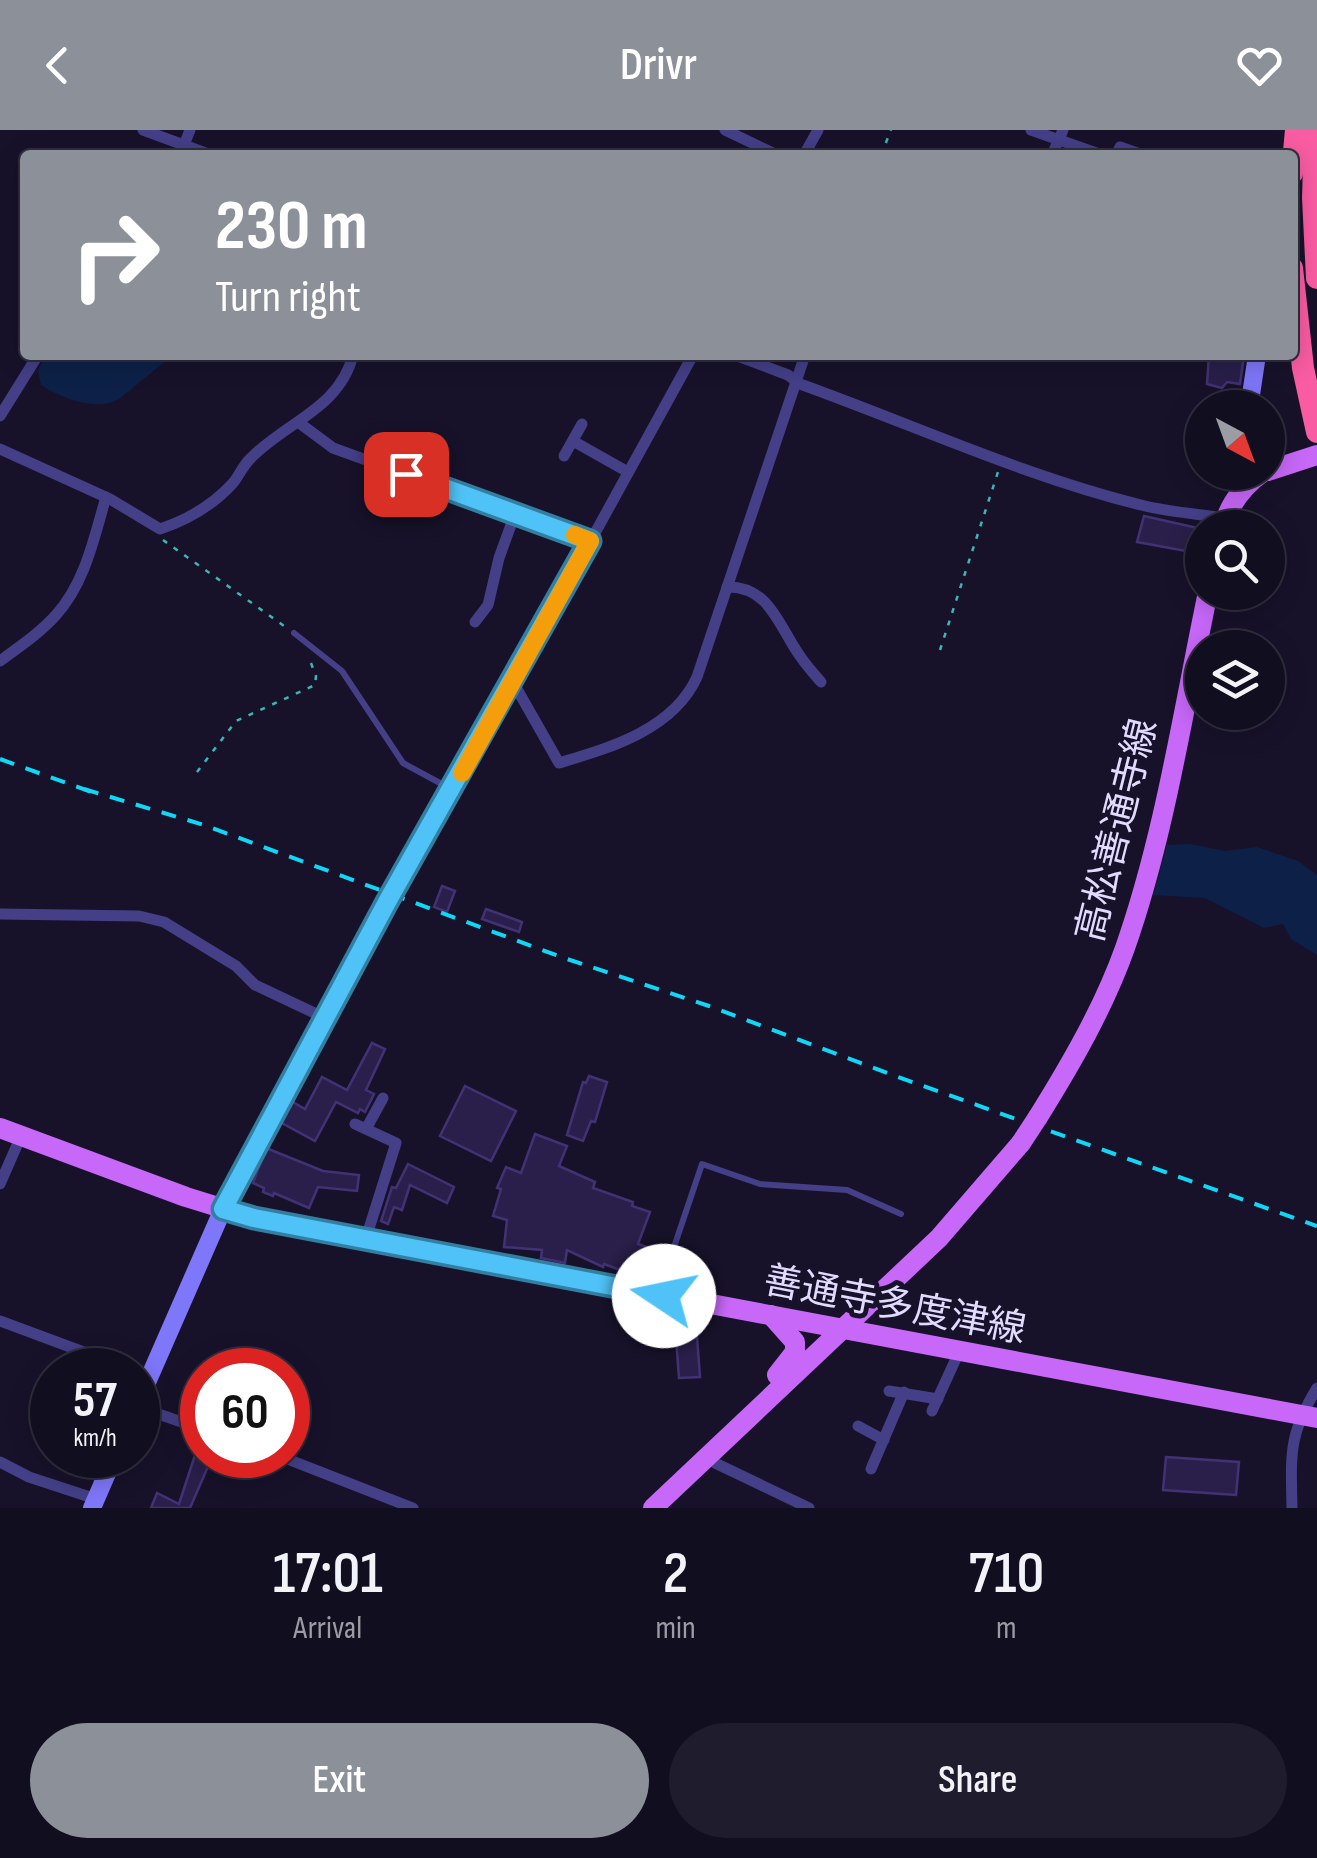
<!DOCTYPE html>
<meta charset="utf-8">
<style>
:root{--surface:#110e20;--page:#1e1c2d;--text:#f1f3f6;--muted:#9c9ca5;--line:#302e3e;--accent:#8c9099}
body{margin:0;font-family:"Sofia Sans Condensed","Noto Sans JP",sans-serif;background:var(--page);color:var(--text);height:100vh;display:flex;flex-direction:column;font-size:38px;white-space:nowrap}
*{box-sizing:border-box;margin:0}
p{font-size:32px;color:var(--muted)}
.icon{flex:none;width:55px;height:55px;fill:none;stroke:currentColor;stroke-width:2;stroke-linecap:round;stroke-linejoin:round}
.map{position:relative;height:1378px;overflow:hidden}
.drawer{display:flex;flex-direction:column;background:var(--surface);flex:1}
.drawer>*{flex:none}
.top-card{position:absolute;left:20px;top:20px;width:1278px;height:210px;border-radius:10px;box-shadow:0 5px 25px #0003,0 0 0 2px var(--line);background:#8c9099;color:#fff;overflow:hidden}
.needle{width:65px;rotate:139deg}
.tools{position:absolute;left:1185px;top:260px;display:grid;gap:20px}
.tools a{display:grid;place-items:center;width:100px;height:100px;border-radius:50%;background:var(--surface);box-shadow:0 5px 25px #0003,0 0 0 2px var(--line);font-size:50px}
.speed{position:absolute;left:30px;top:1218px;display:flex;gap:20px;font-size:50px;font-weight:700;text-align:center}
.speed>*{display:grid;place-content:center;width:130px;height:130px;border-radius:50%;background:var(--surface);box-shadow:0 5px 25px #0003,0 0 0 2px var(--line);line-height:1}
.speed small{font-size:25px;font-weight:400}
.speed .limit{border:15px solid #d22;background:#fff;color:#111}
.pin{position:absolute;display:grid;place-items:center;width:85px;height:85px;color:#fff;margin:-42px;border-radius:20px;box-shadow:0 5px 15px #0006}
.me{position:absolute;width:110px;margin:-55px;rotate:281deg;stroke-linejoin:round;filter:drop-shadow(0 0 8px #0008)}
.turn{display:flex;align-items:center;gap:35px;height:210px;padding:0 30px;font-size:45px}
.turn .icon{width:130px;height:130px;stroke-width:2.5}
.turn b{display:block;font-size:70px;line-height:85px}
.eta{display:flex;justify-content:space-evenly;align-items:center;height:170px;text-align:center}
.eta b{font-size:60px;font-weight:600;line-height:70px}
.primary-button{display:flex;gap:20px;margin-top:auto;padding:20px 30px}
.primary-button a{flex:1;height:115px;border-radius:60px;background:var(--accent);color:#fff;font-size:40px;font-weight:600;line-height:115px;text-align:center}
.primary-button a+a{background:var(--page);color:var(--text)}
header{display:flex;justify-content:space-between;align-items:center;height:130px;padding:0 30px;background:var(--accent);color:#fff;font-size:45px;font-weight:600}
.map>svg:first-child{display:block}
</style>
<header><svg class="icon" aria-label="back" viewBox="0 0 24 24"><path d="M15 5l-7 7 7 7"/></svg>Drivr<svg class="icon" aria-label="heart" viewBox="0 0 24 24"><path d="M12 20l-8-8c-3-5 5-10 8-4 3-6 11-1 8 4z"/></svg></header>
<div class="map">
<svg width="1317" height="1378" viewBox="0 0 1317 1378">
<rect width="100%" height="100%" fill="#17122a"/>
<g fill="#0d2148">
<path d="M45,225H173L119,269C97,282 61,268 41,255L38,241Z"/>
<polygon points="1190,714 1225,721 1257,717 1298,731 1317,745 1317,825 1291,809 1283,794 1264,798 1205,768 1154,765 1167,715"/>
</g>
<g fill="#291f4a" stroke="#423275" stroke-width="2.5">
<polygon points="1209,225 1244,225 1240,254 1227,252 1222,258 1207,254"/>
<polygon points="1144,386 1202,399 1202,424 1137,412"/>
<polygon points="442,756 455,761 447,782 434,777"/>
<polygon points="486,779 522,792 519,802 482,789"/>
<polygon points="372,913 385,919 366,960 374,964 365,982 360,979 358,983 336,972 315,1011 280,992 291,971 305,979 322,947 347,960"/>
<polygon points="589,946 607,952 595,992 591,991 583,1011 567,1005 583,952 586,953"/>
<polygon points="465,956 516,981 491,1031 440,1006"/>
<polygon points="535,1004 567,1016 559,1036 595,1052 593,1058 633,1072 632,1076 650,1082 638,1114 647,1117 636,1146 604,1134 603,1137 567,1120 565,1133 541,1128 542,1120 504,1117 507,1090 493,1086 501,1059 497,1058 506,1037 521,1043"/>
<polygon points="266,1018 323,1041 359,1045 357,1061 318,1057 309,1078 274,1063 273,1066 263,1062 264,1058 253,1053"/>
<polygon points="408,1034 454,1057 447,1073 410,1055 402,1080 394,1077 388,1094 381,1091 392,1057 396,1058"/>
<polygon points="697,1207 700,1247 679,1248 676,1208"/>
<polygon points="195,1325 213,1325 190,1378 151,1378 157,1363 179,1374"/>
<polygon points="1166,1327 1239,1332 1236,1365 1163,1360"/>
</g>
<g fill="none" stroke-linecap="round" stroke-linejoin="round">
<g stroke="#36b8b5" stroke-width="2.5" stroke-dasharray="5 8" stroke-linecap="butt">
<polyline points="881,25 891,0"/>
<polyline points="163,410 287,498"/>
<polyline points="940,520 998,342"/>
<polyline points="197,642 236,591 315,555 316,546 309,528"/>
</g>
<g stroke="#443f87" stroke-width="6">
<polyline points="294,503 342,541 403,633 451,659"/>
<polyline points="665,1160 674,1117 702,1034 760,1054 847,1060 901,1084"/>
</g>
<g stroke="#443f87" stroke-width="11">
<polyline points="143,0 211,25"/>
<polyline points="725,0 777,25"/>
<polyline points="1031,0 1102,25"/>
<polyline points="184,15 190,0"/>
<polyline points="804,25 818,0"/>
<polyline points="1052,25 1063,0"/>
<polyline points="1116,25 1120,17 1143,25"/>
<path d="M735,225L788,245L800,254C914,295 1024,346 1141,375C1168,382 1198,384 1225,388"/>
<polyline points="0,286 38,225"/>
<polyline points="298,292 333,318 590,411"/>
<polyline points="573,311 628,342"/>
<path d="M0,319L110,369L160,399C187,390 214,374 233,353C239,346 243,335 251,328C286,292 340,278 353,225"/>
<polyline points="564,326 582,294"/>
<path d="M727,457C770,456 779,497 800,526C806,535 814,544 821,552"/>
<polyline points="475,492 488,475 499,428 515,384"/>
<path d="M0,531C19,517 40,503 56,485C85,453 94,408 106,367"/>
<path d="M513,552L559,633C609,618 673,600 697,547L805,225"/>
<polyline points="0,784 139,786 164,792 236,836 255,855 325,888"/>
<polyline points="355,994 396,1013 366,1108"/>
<polyline points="366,999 383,968"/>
<polyline points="0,1054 21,1006"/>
<polyline points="223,1079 387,772 513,552 693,225"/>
<polyline points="0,1191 132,1240"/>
<polyline points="889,1261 938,1269"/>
<polyline points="138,1277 202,1299"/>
<polyline points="932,1281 959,1222"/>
<polyline points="858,1296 884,1310"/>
<polyline points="277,1325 413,1378"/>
<polyline points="0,1332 29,1347 96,1369"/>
<polyline points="715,1333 809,1378"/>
<polyline points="871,1339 904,1262"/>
<path d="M1292,1378C1291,1325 1288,1305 1317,1258"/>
</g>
<g stroke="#7f77fa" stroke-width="18">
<polyline points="1249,278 1257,225"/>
<polyline points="138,1273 223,1079"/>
<polyline points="92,1378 115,1325"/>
</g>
<g stroke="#c868f9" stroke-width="20">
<polyline points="1268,341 1317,325"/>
<path d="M1223,398C1229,374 1243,356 1263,342"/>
<path d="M1038,987C1071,934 1104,877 1125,818C1165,704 1183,581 1208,462"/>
<polyline points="0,998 186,1067 254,1088 1317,1288"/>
<polyline points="771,1185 795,1212 795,1222 777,1245"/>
<polyline points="653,1378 939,1108 1021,1013"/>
</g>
<g stroke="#f95ca2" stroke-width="22">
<polyline points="1315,0 1313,68 1317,148"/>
<polyline points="1292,43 1296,0"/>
<polyline points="1292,138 1303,238 1317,302"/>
</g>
<g stroke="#10d7f6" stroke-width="4" stroke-dasharray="15 12" stroke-linecap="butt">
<polyline points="0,629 97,664"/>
<polyline points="84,659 204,695 564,828 709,876 898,947 1317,1096"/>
</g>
<polyline stroke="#c868f9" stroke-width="20" points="1021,1013 1038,987"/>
</g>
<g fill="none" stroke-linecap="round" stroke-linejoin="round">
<g stroke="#337fa1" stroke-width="25">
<polyline id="route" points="406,344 590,411 387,772 223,1079 254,1088 664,1166"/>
</g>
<use href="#route" stroke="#4fc3f7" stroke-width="18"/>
<polyline stroke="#f59e0b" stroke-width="18" points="462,643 590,411 575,405"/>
</g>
<g text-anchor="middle" stroke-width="10" stroke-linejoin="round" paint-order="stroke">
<g font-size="38" fill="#e1dcfe" stroke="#17122a">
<text transform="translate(1116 700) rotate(-76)" y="13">高松善通寺線</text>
<text transform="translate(895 1174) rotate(11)" y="13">善通寺多度津線</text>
</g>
</g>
</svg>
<div class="tools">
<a><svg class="needle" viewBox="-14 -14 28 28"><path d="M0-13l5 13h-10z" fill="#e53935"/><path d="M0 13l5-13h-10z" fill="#9c9ca5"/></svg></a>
<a><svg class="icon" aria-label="search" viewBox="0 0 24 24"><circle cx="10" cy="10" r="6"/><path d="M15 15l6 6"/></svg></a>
<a><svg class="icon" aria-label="layers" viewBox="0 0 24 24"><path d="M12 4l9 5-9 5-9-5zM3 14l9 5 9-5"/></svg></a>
</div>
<div class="speed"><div>57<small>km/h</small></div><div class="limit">60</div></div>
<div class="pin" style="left:406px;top:344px;background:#d93025"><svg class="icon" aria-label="arrive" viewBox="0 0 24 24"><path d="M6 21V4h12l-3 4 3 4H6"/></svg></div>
<svg class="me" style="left:664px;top:1166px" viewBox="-20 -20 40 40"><circle r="19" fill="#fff"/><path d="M0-13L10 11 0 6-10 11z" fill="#4fc3f7"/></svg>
<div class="top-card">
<div class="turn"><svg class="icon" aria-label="right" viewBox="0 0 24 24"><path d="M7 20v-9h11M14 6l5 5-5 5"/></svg><div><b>230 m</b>Turn right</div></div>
</div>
</div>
<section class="drawer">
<div class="eta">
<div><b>17:01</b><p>Arrival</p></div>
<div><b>2</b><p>min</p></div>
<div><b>710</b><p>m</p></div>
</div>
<div class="primary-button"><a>Exit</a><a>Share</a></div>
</section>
